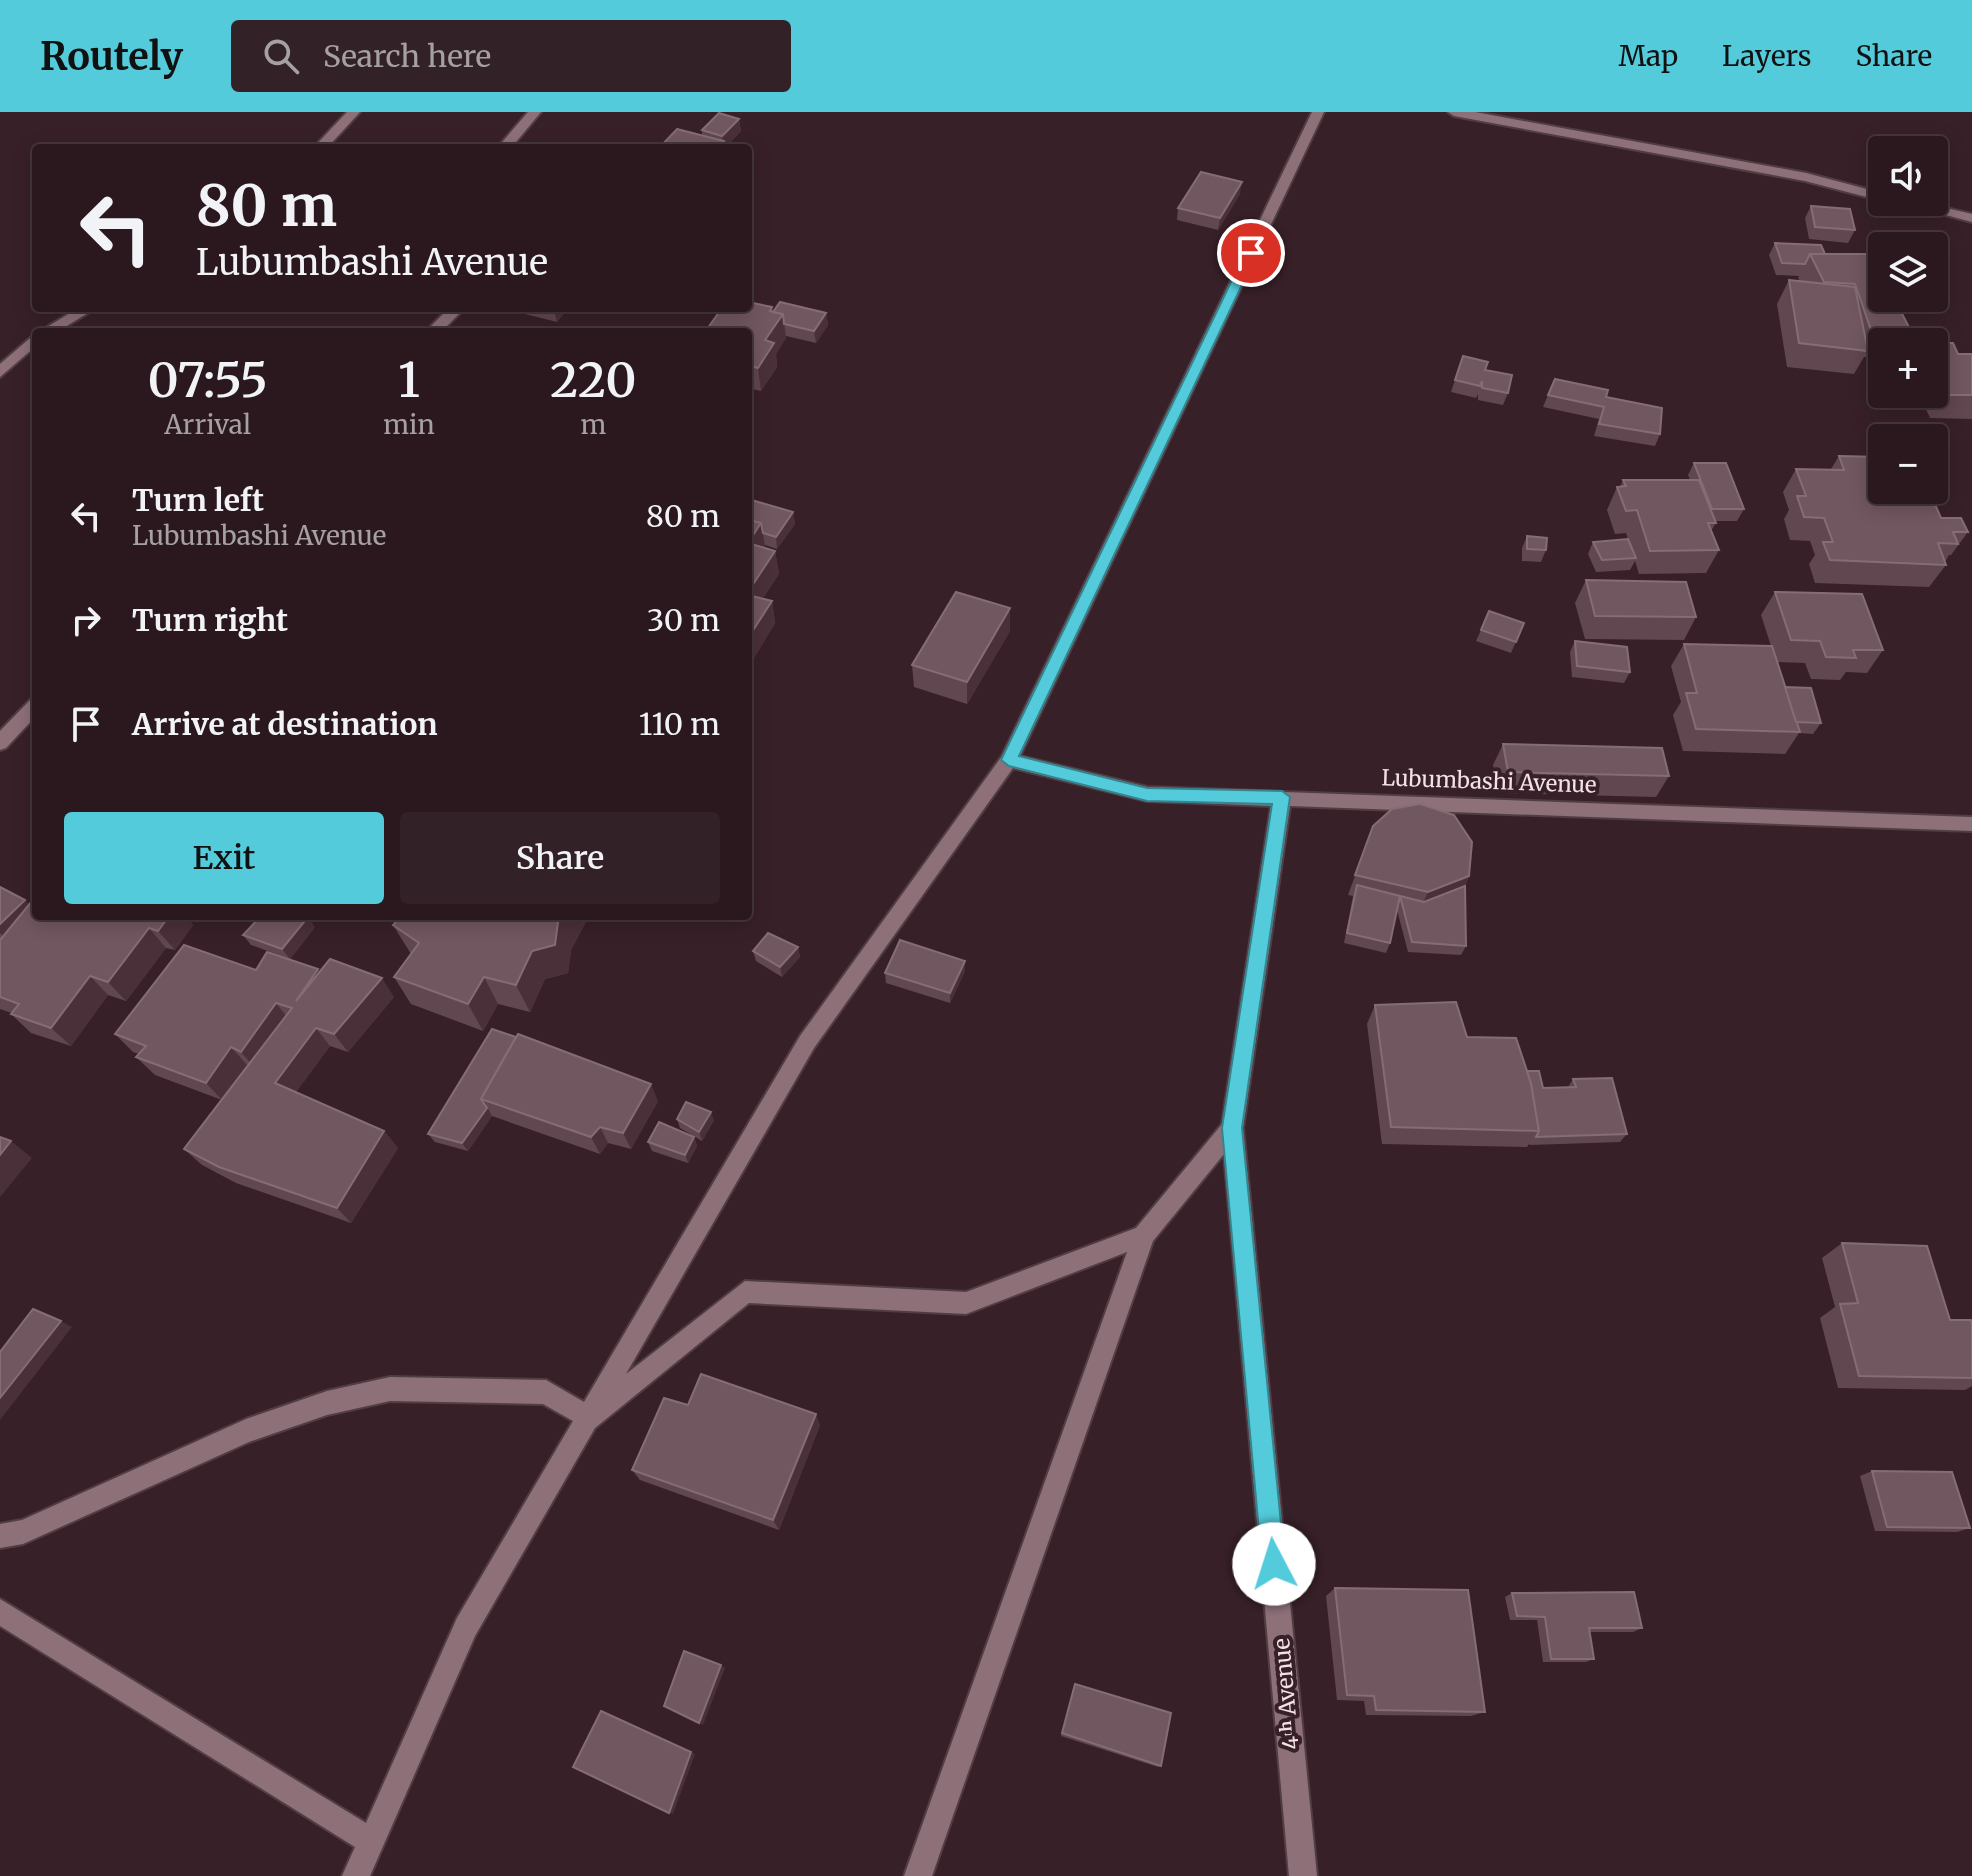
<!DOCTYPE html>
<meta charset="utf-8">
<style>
:root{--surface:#2a181e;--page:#322127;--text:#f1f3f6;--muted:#a5a0a4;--line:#46373c;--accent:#53cbdb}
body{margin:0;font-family:Merriweather,serif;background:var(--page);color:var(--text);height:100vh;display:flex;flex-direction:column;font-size:30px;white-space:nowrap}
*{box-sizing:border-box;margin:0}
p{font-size:26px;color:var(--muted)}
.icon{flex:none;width:44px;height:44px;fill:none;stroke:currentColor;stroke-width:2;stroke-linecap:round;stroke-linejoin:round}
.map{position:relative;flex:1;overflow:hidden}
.sheet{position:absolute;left:32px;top:216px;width:720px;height:592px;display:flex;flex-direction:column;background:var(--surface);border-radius:8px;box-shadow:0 4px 20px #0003,0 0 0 2px var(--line)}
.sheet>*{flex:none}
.banner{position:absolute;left:32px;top:32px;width:720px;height:168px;border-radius:8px;box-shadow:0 4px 20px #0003,0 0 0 2px var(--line);background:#2a181e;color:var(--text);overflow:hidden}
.controls{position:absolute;left:1868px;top:24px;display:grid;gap:16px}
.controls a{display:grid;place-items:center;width:80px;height:80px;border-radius:8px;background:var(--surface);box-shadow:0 4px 20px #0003,0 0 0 2px var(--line);font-size:40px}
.pin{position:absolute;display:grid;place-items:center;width:68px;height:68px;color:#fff;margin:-34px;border:4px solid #fff;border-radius:50%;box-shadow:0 2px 8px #0007}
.me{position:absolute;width:88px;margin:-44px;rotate:355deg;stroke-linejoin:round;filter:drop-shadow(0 0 6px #0008)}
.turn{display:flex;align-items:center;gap:28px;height:168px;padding:0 32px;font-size:36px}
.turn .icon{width:104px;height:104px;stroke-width:2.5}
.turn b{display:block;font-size:56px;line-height:68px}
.eta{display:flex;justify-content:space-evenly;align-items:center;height:136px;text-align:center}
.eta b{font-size:48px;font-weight:600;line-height:56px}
.cta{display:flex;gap:16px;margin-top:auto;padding:16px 32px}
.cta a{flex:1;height:92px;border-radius:8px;background:var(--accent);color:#111;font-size:32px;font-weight:600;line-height:92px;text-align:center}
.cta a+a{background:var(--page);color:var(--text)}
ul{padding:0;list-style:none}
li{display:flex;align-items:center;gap:24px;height:104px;padding:0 32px}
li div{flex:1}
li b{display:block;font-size:30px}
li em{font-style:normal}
header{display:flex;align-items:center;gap:48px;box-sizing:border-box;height:112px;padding:0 40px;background:var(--accent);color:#111}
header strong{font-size:38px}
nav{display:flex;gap:44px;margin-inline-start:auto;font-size:28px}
.search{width:560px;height:72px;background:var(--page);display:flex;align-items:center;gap:20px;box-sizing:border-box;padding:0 28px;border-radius:8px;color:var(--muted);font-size:30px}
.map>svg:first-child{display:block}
</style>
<header>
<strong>Routely</strong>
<div class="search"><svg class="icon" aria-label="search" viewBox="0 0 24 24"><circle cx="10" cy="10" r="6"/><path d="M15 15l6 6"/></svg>Search here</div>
<nav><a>Map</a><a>Layers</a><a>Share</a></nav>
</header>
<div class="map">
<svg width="1972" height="1764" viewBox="0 0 1972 1764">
<rect width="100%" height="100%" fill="#382028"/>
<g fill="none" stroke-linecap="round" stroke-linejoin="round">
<g stroke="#513d44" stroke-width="4">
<g id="minor">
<polygon points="347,0 360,0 327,36 313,36"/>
<polygon points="528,0 541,0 511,36 497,36"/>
<path d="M1312,0H1324L1020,644L1147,675L1972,705V719L1290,694L1243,1016L1317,1764H1289L1224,1042L1153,1129L932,1764H904L1127,1140L966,1202L749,1191L595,1316L475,1524L370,1764H342L355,1735L0,1514V1487L366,1711L457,1506L573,1309L543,1292L390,1289L327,1303L249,1330L23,1432L0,1436V1412L22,1408L246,1307L327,1279L390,1265L546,1268L584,1290L800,924L1002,644ZM1013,656L1147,689L1271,694L1222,1012L1136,1116L966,1180L745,1169L626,1262L814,936Z"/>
<polygon points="1448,0 1475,0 1806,61 1882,81 1882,89 1805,69 1454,4"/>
<polygon points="1897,90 1921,90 1972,102 1972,110"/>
<polygon points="78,196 96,196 57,220 39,220"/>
<polygon points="449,196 465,196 441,220 425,220"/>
<polygon points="36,221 36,234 0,265 0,252"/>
<polygon points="36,586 36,604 6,636 0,638 0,619 30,588"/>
</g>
</g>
<use href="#minor" fill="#8e7079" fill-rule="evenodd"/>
</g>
<g fill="#61474f" fill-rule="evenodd">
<polygon points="739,7 741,19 725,36 659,36 702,24 702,18"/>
<polygon points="1240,82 1218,118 1177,108 1178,96"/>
<polygon points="1811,94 1855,118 1848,131 1809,127 1805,106"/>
<polygon points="1775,131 1825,142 1912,221 1906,230 1882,230 1882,245 1864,245 1854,262 1787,255 1777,192 1789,168 1800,169 1798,166 1799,164 1776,163 1769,143"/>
<polygon points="772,195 773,200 826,201 828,213 816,231 786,224 786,226 776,242 777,255 761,279 748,276 748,220"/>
<polygon points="501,196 564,196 565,200 557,210"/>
<polygon points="1934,231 1958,242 1972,242 1972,307 1930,306 1919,282 1934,282"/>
<polygon points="1463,244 1485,258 1508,281 1503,293 1478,288 1478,282 1476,286 1451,280"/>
<polygon points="1548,283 1606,285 1660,322 1655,334 1594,324 1599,307 1543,295"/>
<polygon points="1839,344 1920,390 1941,406 1968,420 1951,443 1949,443 1945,450 1946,453 1929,475 1815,471 1809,452 1815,443 1810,429 1790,428 1784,407 1789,398 1783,380 1796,357 1831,357"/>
<polygon points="1694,351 1744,397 1737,409 1715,409 1716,411 1711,419 1719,438 1706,461 1639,462 1635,449 1630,458 1596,460 1588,442 1593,430 1628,427 1626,421 1615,422 1607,398 1617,375 1620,375 1623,368 1690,368 1688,363"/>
<polygon points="748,387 793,400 795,412 777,437 765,433 764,436 775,439 779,462 763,486 772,489 775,511 754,546 748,544"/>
<polygon points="1527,424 1546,438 1541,450 1522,449 1522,436"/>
<polygon points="1586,468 1696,505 1684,528 1585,527 1575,491"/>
<polygon points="1775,480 1883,538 1867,561 1846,560 1840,568 1811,567 1805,551 1778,550 1785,575 1821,611 1813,622 1799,621 1785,642 1683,639 1673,603 1681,590 1671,554 1684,532 1771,534 1761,503"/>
<polygon points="1010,496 1010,519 967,592 914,575 912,553"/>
<polygon points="1524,511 1511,541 1476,529 1481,518"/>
<polygon points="1575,529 1630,560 1624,571 1572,565 1570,540"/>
<polygon points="1503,632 1669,664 1656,685 1498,681 1493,653"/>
<polygon points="1373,714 1469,764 1465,774 1466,834 1461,843 1408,840 1397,798 1390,831 1386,841 1344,831 1353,784 1348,783"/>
<polygon points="0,775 36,804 186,804 193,813 175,838 166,836 126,889 108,883 71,934 31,921 11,902 12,901 0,897"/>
<polygon points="365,804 387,804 383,810"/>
<polygon points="401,804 589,804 571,838 568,861 545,867 530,900 498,892 483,919 411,892 394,865 411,842 393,813"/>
<polygon points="315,815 290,847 251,833 243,823"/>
<polygon points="798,835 800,845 782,865 756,849 753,839"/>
<path d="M256,858L320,860L394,885L348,940L330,934L296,980L384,1019L398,1036L351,1111L236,1071L202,1053L184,1037L222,988L155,963L136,945L139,942L133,940L115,922ZM247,953L248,954L229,978Z"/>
<polygon points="965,859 950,891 886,871 885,861"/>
<polygon points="1375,893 1467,925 1527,959 1543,976 1568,975 1573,967 1627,1022 1620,1030 1530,1033 1529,1032 1527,1035 1382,1032 1367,912"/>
<polygon points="492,917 658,989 631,1037 608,1031 600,1042 492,1004 468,1039 435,1030 428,1022"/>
<polygon points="677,1007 714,1008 702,1029 680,1016"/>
<polygon points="694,1025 697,1034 688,1051 652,1039 648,1030"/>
<polygon points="1842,1131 1950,1208 1972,1212 1972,1274 1965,1278 1838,1276 1820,1206 1835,1195 1822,1146"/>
<polygon points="688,1293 820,1313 779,1418 640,1368 632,1358"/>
<polygon points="1872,1359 1970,1416 1957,1420 1875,1419 1860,1364"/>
<polygon points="1335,1476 1485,1600 1471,1604 1366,1603 1364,1589 1337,1588 1326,1484"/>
<polygon points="1512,1481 1642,1516 1633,1520 1589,1520 1594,1547 1586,1550 1543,1550 1537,1508 1510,1508 1505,1485"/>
<polygon points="1074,1575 1161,1654 1158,1655 1061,1624"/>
</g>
<g fill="#4a3039">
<polygon points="739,7 741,19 725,36 718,36 723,30 722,24"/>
<polygon points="1242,70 1240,82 1218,118 1220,106"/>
<polygon points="772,195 774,210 783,202 786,226 776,242 777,255 761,279 758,256 765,228 770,199"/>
<polygon points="555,196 564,196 565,200 557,210 554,198"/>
<polygon points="826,201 828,213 816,231 814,219"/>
<polygon points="793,400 795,412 777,437 776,425"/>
<polygon points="761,411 765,434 752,454 748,431"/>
<polygon points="775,439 779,462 751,505 748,489 748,480"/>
<polygon points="772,489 775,511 754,546 750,523"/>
<polygon points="1010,496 1010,519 967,592 967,570"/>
<polygon points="1469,764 1460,784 1419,800 1428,780"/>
<polygon points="25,788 36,799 15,836 0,821 0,812"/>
<polygon points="169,804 186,804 193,813 175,838 158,819"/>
<polygon points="379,804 387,804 383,810"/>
<polygon points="562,804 589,804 571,838 568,861 545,867 530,900 516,873 532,839 558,810"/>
<polygon points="308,805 315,815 290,847 282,837"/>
<polygon points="149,816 166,836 126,889 108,870"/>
<polygon points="798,835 800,845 782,865 780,855"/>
<polygon points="965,849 965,859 950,891 950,881"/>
<polygon points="318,857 332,876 296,889"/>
<polygon points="90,864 108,883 71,934 51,916"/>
<polygon points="484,865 498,892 483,919 468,892"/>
<polygon points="382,866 394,885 348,940 334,922"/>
<polygon points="276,891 291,910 257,958 241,940"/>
<polygon points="316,916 330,934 290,988 275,971"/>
<polygon points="231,935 247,953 222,988 206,971"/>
<polygon points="651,972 658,989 631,1037 623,1021"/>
<polygon points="487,995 492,1004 468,1039 462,1031"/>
<polygon points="711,1000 714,1008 702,1029 699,1020"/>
<polygon points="600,1015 608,1031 600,1042 591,1025"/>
<polygon points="384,1019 398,1036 351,1111 337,1096"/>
<polygon points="694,1025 697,1034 688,1051 685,1043"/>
<polygon points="11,1029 32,1046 0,1085 0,1043"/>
<polygon points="61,1209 72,1215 0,1308 0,1286"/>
<polygon points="816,1302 820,1313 779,1418 773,1408"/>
<polygon points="721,1553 725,1556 703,1613 699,1611"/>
<polygon points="691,1640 695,1642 673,1702 669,1701"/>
</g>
<g fill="#715760" stroke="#856d75" stroke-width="2">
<polygon points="719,1 739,7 722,24 702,18"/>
<polygon points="677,17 724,29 718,36 659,36"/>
<polygon points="1201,60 1242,70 1220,106 1178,96"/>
<polygon points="1811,94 1850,97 1855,118 1815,115"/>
<polygon points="1775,131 1821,133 1825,142 1810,142 1805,152 1782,151"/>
<polygon points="1810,142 1871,142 1882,164 1882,186 1894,186 1912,221 1872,221 1855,172 1824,170"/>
<polygon points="1789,168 1855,175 1868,239 1799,231"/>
<polygon points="748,190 772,195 770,199 783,202 765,228 774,231 758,256 748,253 748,220 705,220 722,196 748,196"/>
<polygon points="780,190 826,201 814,219 784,212 783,202 773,200"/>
<polygon points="1934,231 1953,231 1958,242 1972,242 1972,283 1946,283 1934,259"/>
<polygon points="1463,244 1488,250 1485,258 1512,263 1508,281 1482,276 1482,269 1480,274 1455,268"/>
<polygon points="1555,267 1608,278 1606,285 1662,296 1660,322 1599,312 1604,295 1548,283"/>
<polygon points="1839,344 1882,345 1882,378 1915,378 1920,390 1934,390 1941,406 1961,406 1968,420 1953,420 1958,432 1938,431 1946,453 1830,448 1823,430 1833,430 1824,406 1804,405 1797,384 1806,384 1796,357 1844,358"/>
<polygon points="1694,351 1726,351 1744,397 1712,397"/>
<polygon points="1623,368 1699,368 1716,411 1708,411 1719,438 1650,439 1637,398 1626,399 1617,375 1626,374"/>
<polygon points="748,387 793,400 776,425 763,421 761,411 748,408"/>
<polygon points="748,408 761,411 748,431"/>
<polygon points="1527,424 1547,426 1546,438 1527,437"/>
<polygon points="1628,427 1636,446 1602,448 1593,430"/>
<polygon points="748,431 775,439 748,480"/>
<polygon points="1586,468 1686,470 1696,505 1595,504"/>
<polygon points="956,480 1010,496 967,570 912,553"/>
<polygon points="1775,480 1862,482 1883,538 1853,538 1856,546 1826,545 1820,529 1791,528"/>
<polygon points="748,483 772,489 750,523 748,523"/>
<polygon points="1489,499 1524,511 1516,530 1481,518"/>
<polygon points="1575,529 1627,535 1630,560 1577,554"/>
<polygon points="1684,532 1772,534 1800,620 1696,617 1686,581 1697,581"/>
<polygon points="1785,575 1811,576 1821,611 1796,610"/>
<polygon points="1503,632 1662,636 1669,664 1508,660"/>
<polygon points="1420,692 1454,703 1472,730 1469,764 1428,780 1355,763 1373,714 1392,697"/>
<polygon points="1357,773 1400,784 1390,831 1347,821"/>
<polygon points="1465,774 1466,834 1412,830 1400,784 1424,790"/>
<polygon points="0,775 25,788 0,812"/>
<polygon points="36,784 36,804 169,804 158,819 149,816 108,870 90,864 51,916 11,902 19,892 0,885 0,828"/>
<polygon points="261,804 304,804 308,805 282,837 243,823"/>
<polygon points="401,804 562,804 558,810 555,833 532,839 516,873 484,865 468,892 394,865 419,831 393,813"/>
<polygon points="768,821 798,835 780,855 753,839"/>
<polygon points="900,828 965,849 950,881 885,861"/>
<polygon points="184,833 256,858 267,840 318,857 296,889 330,847 382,866 334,922 316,916 275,971 384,1019 337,1096 219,1055 184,1037 292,896 276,891 241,940 231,935 206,971 136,945 146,934 115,922"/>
<polygon points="1456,890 1467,925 1516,926 1531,971 1539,1019 1391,1015 1375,893"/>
<polygon points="492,917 516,925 481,987 487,996 462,1031 428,1022"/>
<polygon points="518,922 651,972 623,1021 600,1015 591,1025 481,987"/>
<polygon points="1527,959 1539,959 1543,976 1576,975 1573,967 1612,966 1627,1022 1536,1025 1539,1019 1531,971"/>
<polygon points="686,990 711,1000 699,1020 677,1007"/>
<polygon points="659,1010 694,1025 685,1043 648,1030"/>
<polygon points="0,1025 11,1029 0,1043"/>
<polygon points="1842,1131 1927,1134 1950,1208 1971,1208 1972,1212 1972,1266 1859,1264 1840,1192 1858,1191"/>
<polygon points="33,1197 61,1209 0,1286 0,1240"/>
<polygon points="701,1262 816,1302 773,1408 632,1358 664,1286 688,1293"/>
<polygon points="1872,1359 1952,1360 1970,1416 1887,1415"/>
<polygon points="1335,1476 1468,1478 1485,1600 1376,1598 1374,1584 1347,1583"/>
<polygon points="1634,1480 1642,1516 1589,1516 1594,1547 1551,1547 1545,1505 1517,1504 1512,1481"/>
<polygon points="684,1539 721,1553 699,1611 664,1594"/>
<polygon points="1075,1572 1171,1601 1161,1654 1062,1621"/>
<polygon points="601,1599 691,1640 669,1701 573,1655"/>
</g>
<polygon fill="#53cbdb" stroke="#36848e" stroke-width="2" points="1251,137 1257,141 1019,644 1147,676 1282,679 1290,685 1242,1016 1285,1452 1282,1460 1274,1463 1266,1460 1262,1452 1222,1016 1272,692 1147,689 1009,654 1001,648 1245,141"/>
<g text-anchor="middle" stroke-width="8" stroke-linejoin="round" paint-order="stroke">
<g font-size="22" fill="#f2e1e6" stroke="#382028">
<text transform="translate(1489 669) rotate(2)" y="8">Lubumbashi Avenue</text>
<text transform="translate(1286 1582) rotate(-95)" y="8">4ᵗʰ Avenue</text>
</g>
</g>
</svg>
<div class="controls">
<a><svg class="icon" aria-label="sound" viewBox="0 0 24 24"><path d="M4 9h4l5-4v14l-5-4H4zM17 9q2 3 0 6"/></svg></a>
<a><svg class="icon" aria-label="layers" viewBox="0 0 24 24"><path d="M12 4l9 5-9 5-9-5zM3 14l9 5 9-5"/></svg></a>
<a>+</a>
<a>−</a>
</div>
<div class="pin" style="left:1251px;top:141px;background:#d93025"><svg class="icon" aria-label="arrive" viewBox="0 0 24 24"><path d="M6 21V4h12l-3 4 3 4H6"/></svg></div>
<svg class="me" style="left:1274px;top:1452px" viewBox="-20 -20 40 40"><circle r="19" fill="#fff"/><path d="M0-13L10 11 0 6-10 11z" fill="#53cbdb"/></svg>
<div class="banner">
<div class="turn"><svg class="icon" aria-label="left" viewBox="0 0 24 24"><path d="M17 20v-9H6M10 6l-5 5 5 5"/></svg><div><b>80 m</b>Lubumbashi Avenue</div></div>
</div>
<section class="sheet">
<div class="eta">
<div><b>07:55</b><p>Arrival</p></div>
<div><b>1</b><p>min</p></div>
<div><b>220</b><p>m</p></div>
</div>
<ul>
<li><svg class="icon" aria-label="left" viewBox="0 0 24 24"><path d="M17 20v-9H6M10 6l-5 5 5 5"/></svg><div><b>Turn left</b><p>Lubumbashi Avenue</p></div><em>80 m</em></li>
<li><svg class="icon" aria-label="right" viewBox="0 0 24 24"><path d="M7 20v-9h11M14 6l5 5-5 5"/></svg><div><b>Turn right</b></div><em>30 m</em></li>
<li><svg class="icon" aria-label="arrive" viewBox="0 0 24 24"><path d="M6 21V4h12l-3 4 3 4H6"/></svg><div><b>Arrive at destination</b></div><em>110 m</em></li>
</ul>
<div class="cta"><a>Exit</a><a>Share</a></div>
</section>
</div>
